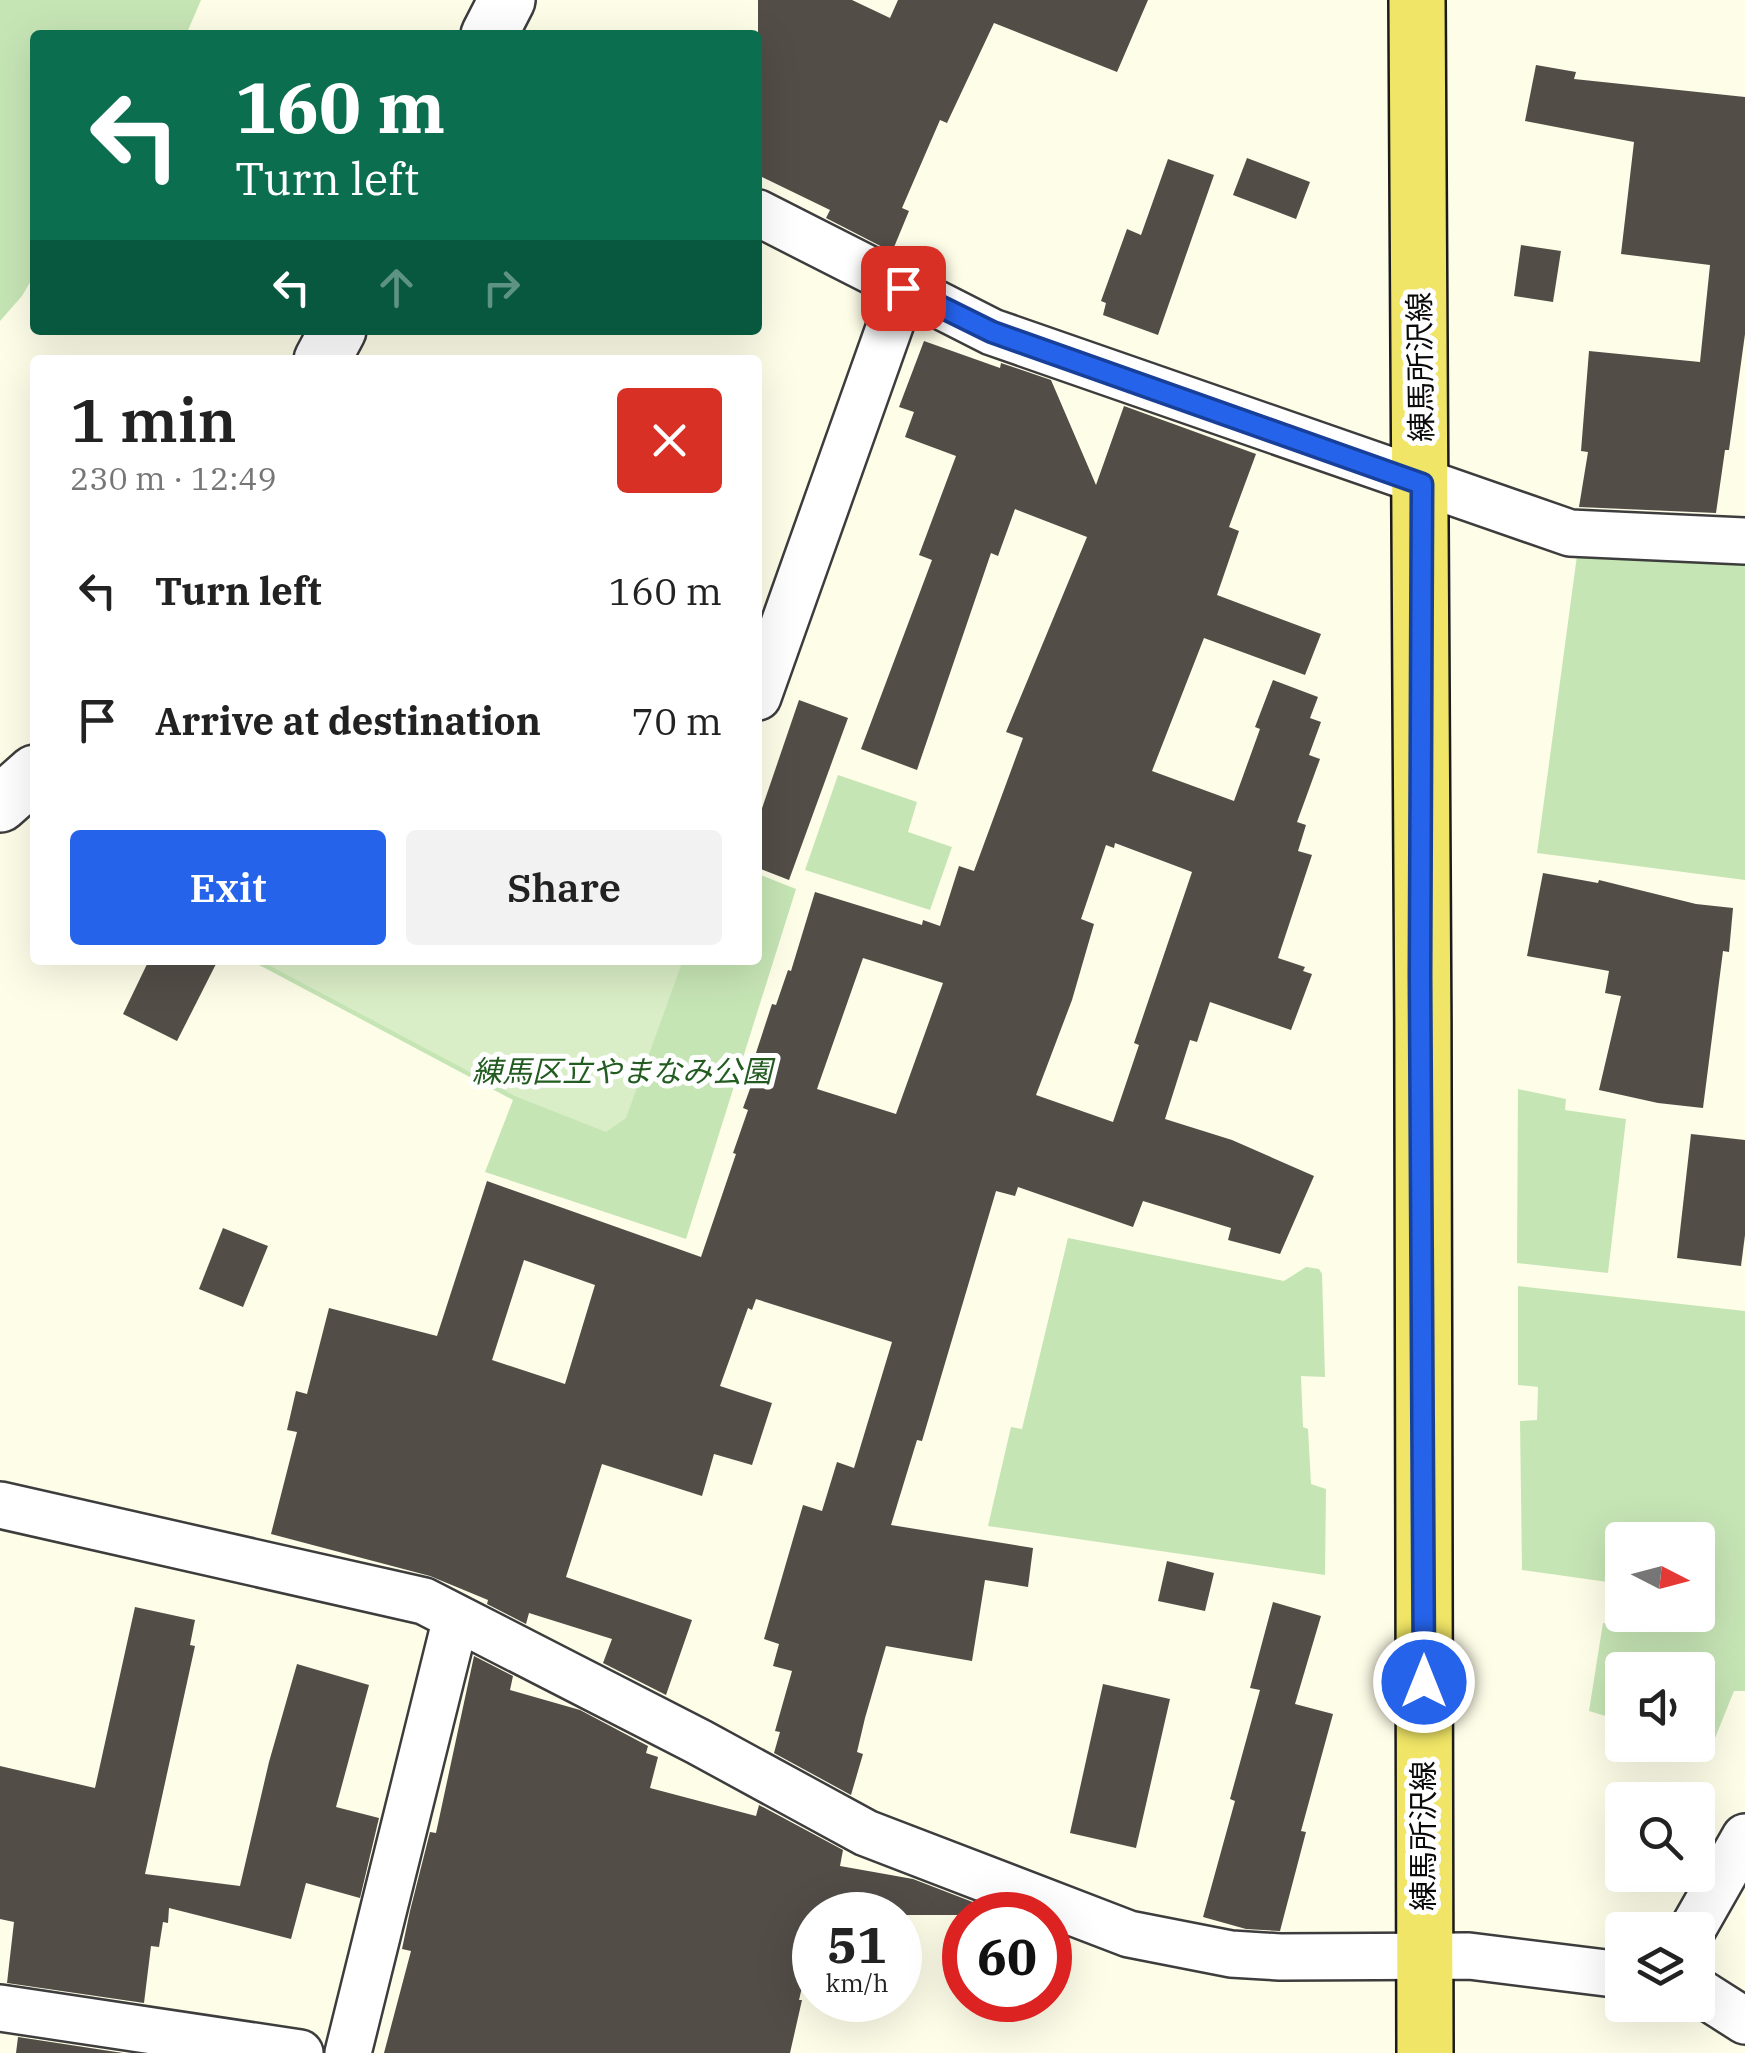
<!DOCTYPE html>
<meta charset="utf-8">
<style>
:root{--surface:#fff;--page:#f2f2f2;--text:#222;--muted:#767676;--accent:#2563eb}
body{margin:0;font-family:"IBM Plex Serif","Noto Sans JP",serif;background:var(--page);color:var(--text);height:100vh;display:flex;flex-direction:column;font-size:38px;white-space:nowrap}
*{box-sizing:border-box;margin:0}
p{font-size:32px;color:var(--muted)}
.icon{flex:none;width:55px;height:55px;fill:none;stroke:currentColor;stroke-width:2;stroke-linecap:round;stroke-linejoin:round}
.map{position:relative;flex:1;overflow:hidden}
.sheet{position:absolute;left:30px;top:355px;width:732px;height:610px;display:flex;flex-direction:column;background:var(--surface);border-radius:10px;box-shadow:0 10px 40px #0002}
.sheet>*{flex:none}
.banner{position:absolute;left:30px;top:30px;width:732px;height:305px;border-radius:10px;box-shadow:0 10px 40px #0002;background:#0b6e4f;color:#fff;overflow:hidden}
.needle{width:65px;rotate:96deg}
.controls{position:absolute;left:1605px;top:1522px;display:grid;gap:20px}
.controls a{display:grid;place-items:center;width:110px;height:110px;border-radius:10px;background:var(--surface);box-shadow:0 10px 40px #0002;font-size:50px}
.speed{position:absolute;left:792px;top:1892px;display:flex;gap:20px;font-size:50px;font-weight:700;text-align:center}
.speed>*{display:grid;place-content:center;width:130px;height:130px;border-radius:50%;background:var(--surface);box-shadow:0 10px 40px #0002;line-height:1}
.speed small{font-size:25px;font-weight:400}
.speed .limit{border:15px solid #d22;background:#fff;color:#111}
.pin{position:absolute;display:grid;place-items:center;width:85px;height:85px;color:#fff;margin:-42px;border-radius:20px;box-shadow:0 5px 15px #0006}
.me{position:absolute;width:110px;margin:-55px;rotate:0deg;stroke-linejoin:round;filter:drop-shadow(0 0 8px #0008)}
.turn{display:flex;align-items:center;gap:35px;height:210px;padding:0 40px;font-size:45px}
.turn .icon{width:130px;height:130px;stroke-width:2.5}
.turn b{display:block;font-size:70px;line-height:85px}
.lanes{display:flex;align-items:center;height:95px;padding:0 40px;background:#0003;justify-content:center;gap:50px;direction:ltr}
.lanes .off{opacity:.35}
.round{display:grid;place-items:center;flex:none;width:105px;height:105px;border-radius:10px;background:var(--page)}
.head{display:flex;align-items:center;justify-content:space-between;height:170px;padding:0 40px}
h1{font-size:60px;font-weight:600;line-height:75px}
.action{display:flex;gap:20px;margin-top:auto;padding:20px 40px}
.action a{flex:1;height:115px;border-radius:10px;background:var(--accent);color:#fff;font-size:40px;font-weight:600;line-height:115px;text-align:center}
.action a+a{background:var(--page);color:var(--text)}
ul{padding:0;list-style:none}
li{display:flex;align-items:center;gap:30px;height:130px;padding:0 40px}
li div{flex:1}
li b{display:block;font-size:38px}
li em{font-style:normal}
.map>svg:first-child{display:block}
</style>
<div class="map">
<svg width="1745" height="2053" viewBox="0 0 1745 2053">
<rect width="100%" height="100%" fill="#fefde8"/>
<g fill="#c6e5b5">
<polygon points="0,0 201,0 186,35 35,35 35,274 22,296 0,321"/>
<polygon points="1578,548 1745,555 1745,880 1537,853"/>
<polygon points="838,775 917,802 908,832 952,847 930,910 805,870"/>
<polygon points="758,874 796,889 686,1239 485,1172 513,1100 250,960 758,960"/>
<polygon points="1518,1089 1566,1099 1565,1110 1626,1119 1608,1273 1517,1263"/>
<polygon points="1068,1238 1284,1281 1306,1267 1319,1269 1322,1274 1325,1377 1301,1376 1303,1427 1308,1429 1311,1484 1326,1489 1325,1575 988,1526 1011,1427 1022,1429"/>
<polygon points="1518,1286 1745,1311 1745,1691 1734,1691 1711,1748 1698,1744 1698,1670 1622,1670 1622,1721 1589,1711 1603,1623 1624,1626 1626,1615 1698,1615 1698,1540 1622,1540 1622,1584 1522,1570 1520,1421 1537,1420 1538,1387 1518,1385"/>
</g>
<polygon fill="#d9edc6" points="259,960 683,960 626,1118 606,1132 517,1097"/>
<g fill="#524d47" fill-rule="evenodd">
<polygon points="758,0 852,0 890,18 898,0 1148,0 1117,72 994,23 947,123 940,120 902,208 909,211 892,252 826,218 830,210 758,175"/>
<polygon points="1536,65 1576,72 1574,79 1745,97 1745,334 1729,450 1725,450 1716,513 1579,507 1588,452 1581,451 1589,351 1700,362 1710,265 1621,254 1634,142 1525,121"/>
<polygon points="1247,158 1310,182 1296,219 1233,195"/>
<polygon points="1168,159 1214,175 1158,335 1103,315 1106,303 1101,301 1127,229 1141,235"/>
<polygon points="1521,245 1561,251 1553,302 1514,296"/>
<path d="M924,341L1000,368L1001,363L1051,380L1096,485L1124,406L1256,454L1229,527L1239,531L1217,595L1321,634L1305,675L1204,638L1152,771L1234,801L1260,729L1255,727L1273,680L1318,697L1310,718L1321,722L1309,755L1320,759L1297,822L1306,825L1298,851L1312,855L1278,958L1305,967L1303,971L1312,974L1291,1030L1210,1002L1197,1042L1190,1040L1165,1119L1232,1140L1314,1176L1280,1254L1228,1240L1231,1228L1143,1201L1133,1227L1018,1187L1015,1196L996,1191L922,1441L917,1440L891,1525L1033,1548L1028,1587L985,1580L972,1661L886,1646L865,1718L857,1752L863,1754L851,1795L774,1753L780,1732L775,1731L792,1671L773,1666L779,1644L764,1639L803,1505L822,1511L837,1462L854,1468L892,1342L756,1299L752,1310L748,1308L720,1386L772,1403L752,1465L714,1454L702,1496L602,1464L566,1577L692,1620L666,1695L603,1663L612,1639L529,1613L526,1624L487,1604L488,1600L430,1576L271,1534L297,1432L287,1430L296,1391L307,1394L329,1308L437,1336L487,1181L701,1257L736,1154L733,1153L748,1110L743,1108L760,1061L754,1059L772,1004L776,1005L788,970L791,971L815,892L922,925L923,920L940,926L959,866L974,871L1023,738L1006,732L1087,537L1015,509L998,556L991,553L917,770L861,749L932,560L919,555L956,456L905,437L914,412L899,407ZM1115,843L1192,872L1134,1043L1139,1045L1113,1122L1036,1095L1072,1000L1094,924L1081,919L1106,845L1114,848ZM863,958L943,983L896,1114L817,1089ZM524,1260L595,1285L565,1384L492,1360Z"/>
<polygon points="799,700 848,718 789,880 758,868 758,820"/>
<polygon points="1543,873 1598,883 1599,880 1696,904 1733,908 1729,952 1723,951 1703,1108 1658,1103 1599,1090 1621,996 1605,993 1609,971 1527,956"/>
<polygon points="149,960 218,960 177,1041 123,1014"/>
<polygon points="1691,1134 1745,1140 1745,1235 1741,1266 1677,1258"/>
<polygon points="223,1228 268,1246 243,1307 199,1289"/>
<polygon points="1167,1561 1214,1573 1205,1611 1158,1601"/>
<polygon points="1273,1602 1321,1616 1295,1704 1333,1714 1301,1831 1306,1832 1280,1931 1246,1929 1203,1917 1235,1801 1230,1799 1260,1690 1250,1688"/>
<polygon points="135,1607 195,1620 190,1645 195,1646 145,1874 240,1886 269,1762 297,1664 369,1685 336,1807 379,1818 360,1898 306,1883 291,1939 169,1908 168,1923 163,1922 159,1947 151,1946 144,2003 7,1983 14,1922 0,1919 0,1766 95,1788"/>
<polygon points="474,1656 513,1676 510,1690 580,1710 648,1746 646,1753 658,1757 650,1788 756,1816 759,1805 843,1850 840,1866 913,1879 996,1911 996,1915 815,1915 815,1932 799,2000 802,2000 790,2053 384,2053 411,1951 402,1949 410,1911 430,1832 436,1833"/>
<polygon points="1103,1684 1170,1699 1136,1848 1070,1833"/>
<polygon points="18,2037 123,2053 16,2053"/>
</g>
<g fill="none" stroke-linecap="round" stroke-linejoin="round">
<g stroke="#3d3d3d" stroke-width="50">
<g id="minor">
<polyline points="758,213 992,332 1570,533 1745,541"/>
<polyline points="758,697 903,289"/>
<polyline points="0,1505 424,1601 699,1742 866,1833 1129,1934 1231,1954 1280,1957 1469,1956 1622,1975"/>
<polyline points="1692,1930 1745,1837"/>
<polyline points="1698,1991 1745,2021"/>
<polyline points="0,2008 300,2053"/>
<polyline points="348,2053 456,1618"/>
</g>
</g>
<g stroke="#3d3d3d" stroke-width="60">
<g id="tertiary">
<polyline points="489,35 507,0"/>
<polyline points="322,360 338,330"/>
<polyline points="0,804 35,773"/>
</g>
</g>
<g stroke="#1b1b1b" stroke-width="60">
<path id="primary" d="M1417,0C1424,684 1423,1369 1425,2053"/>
</g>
<use href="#minor" stroke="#fff" stroke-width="45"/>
<use href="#tertiary" stroke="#fff" stroke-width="55"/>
<use href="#primary" stroke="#f0e566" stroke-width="55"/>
</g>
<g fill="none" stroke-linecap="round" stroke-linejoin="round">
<g stroke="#184099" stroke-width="25">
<polyline id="route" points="903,288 992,332 1422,484 1420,975 1424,1682"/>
</g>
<use href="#route" stroke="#2563eb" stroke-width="18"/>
</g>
<g text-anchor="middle" stroke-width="10" stroke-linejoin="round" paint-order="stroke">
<g font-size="30" fill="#0a0a0a" stroke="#fff">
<text transform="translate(1421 367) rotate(-91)" y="10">練馬所沢線</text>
<text transform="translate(1424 1836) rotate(-90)" y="10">練馬所沢線</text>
</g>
<g font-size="30" font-style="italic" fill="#225c20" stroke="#fff">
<text x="622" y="1082">練馬区立やまなみ公園</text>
</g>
</g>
</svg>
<div class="controls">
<a><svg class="needle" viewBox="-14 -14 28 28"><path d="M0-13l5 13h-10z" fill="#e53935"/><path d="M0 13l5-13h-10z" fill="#767676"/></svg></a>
<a><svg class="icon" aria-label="sound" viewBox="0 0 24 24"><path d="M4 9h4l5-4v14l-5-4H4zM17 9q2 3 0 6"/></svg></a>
<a><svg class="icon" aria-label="search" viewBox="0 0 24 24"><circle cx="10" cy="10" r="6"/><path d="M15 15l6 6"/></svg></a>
<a><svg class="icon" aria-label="layers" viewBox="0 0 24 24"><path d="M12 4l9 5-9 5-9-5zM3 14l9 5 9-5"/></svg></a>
</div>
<div class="speed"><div>51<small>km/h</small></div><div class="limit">60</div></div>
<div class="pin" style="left:903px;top:288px;background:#d93025"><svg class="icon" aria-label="arrive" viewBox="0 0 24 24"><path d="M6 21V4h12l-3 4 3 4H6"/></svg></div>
<svg class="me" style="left:1424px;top:1682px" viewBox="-20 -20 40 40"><circle r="17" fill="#2563eb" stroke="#fff" stroke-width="3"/><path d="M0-11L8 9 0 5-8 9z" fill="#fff"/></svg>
<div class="banner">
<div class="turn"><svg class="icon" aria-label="left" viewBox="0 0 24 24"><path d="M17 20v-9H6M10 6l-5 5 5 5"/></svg><div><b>160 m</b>Turn left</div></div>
<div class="lanes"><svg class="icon" aria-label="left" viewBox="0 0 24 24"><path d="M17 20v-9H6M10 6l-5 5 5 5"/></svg><svg class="icon off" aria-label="ahead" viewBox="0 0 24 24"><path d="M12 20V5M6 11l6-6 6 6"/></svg><svg class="icon off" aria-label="right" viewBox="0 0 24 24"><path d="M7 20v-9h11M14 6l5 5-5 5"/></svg></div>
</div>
<section class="sheet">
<div class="head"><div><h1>1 min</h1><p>230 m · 12:49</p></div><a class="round" style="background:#d93025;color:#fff"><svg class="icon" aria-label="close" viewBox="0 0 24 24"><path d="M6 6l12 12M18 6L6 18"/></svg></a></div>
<ul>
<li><svg class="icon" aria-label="left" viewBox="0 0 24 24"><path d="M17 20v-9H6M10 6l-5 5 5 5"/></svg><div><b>Turn left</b></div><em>160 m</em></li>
<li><svg class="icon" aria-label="arrive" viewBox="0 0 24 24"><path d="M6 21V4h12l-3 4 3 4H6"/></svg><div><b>Arrive at destination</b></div><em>70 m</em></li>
</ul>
<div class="action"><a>Exit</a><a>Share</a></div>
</section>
</div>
